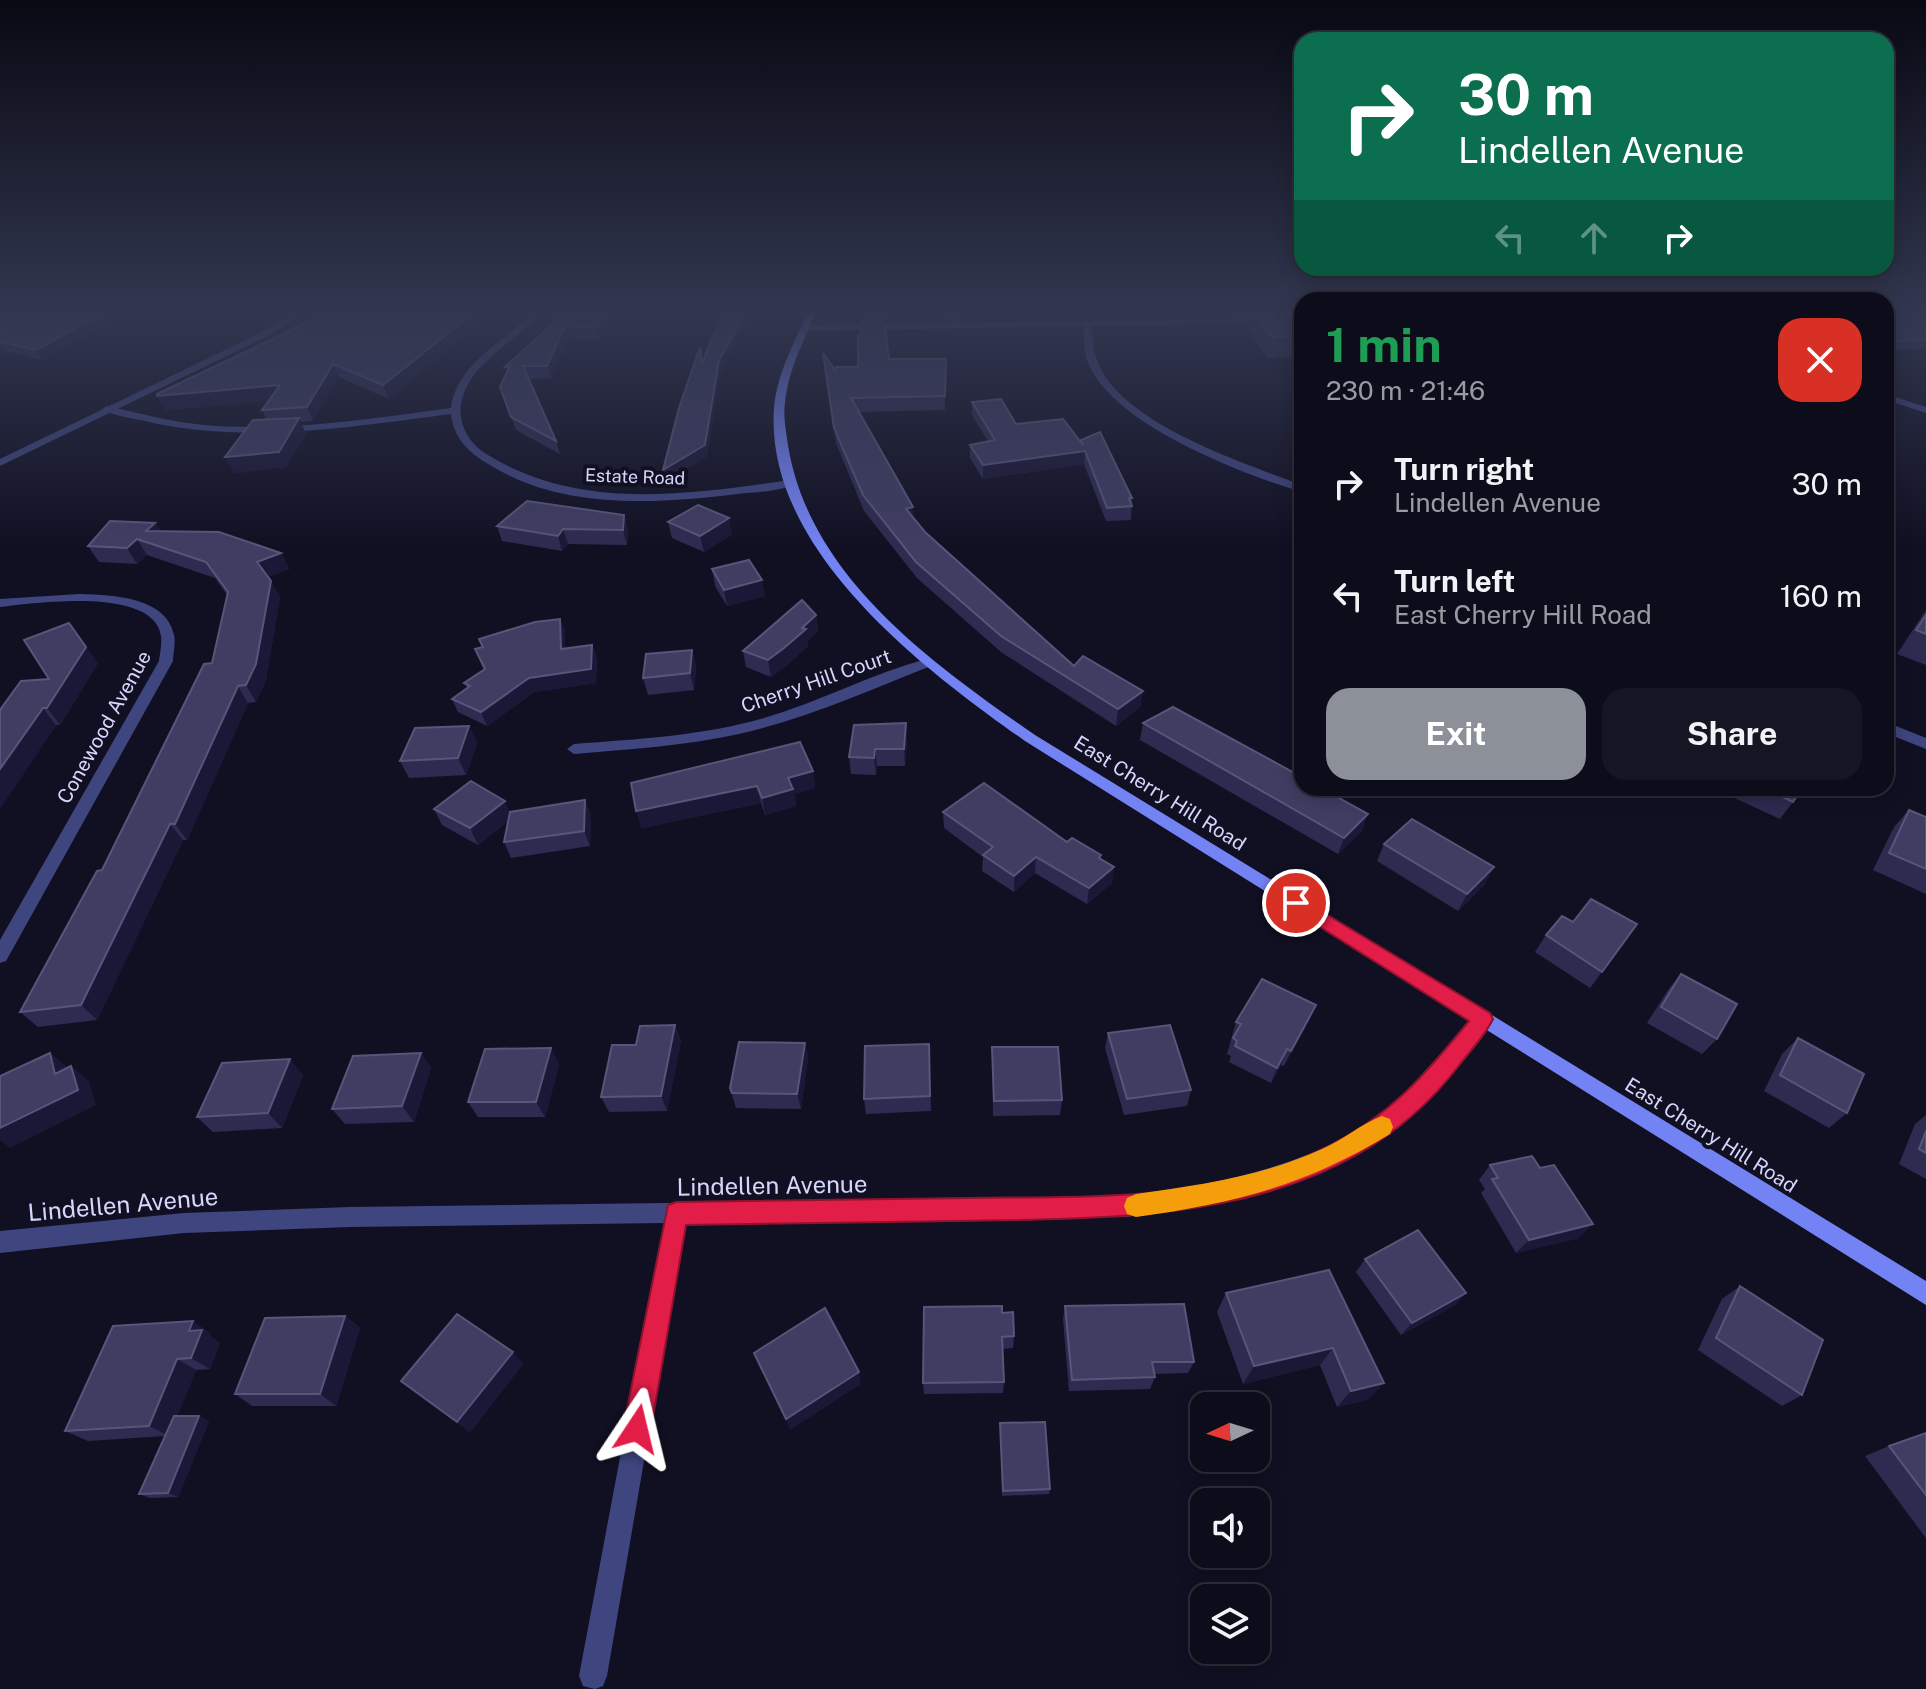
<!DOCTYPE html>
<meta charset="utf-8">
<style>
:root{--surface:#0d0c1a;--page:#161523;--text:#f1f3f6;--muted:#9a9ba2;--line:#2d2c39;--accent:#8c9099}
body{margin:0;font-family:"Public Sans",sans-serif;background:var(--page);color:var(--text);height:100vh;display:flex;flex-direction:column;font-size:30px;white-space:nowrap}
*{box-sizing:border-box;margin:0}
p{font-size:26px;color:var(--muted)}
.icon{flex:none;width:44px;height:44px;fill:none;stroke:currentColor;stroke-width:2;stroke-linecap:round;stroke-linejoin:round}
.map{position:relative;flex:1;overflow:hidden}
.details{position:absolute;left:1294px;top:292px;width:600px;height:504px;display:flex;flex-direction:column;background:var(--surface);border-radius:24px;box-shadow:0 4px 20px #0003,0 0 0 2px var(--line)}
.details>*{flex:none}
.banner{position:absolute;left:1294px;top:32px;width:600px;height:244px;border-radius:24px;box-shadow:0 4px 20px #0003,0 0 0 2px var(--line);background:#0b6e4f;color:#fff;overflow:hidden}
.needle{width:52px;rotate:266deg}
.controls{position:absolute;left:1190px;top:1392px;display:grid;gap:16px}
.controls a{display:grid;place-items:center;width:80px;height:80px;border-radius:16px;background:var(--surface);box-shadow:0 4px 20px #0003,0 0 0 2px var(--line);font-size:40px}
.pin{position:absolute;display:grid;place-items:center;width:68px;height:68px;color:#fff;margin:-34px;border:4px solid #fff;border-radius:50%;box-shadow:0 2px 8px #0007}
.me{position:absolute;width:88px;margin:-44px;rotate:10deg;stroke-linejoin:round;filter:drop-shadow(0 0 6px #0008)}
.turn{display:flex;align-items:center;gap:28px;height:168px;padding:0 32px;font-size:36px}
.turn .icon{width:104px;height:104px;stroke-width:2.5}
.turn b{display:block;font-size:56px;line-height:68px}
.lanes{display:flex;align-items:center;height:76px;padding:0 32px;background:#0003;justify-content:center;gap:40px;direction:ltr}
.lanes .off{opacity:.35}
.round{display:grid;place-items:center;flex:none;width:84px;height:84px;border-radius:24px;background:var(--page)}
.overview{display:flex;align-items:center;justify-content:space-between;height:136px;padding:0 32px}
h1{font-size:48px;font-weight:700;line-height:60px;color:#1e9e55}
.primary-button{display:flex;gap:16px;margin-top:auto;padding:16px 32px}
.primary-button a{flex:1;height:92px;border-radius:24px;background:var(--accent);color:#fff;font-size:32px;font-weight:700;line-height:92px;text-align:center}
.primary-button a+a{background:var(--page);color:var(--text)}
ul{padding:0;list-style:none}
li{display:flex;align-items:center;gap:24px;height:112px;padding:0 32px}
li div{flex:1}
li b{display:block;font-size:30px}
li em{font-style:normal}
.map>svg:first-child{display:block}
</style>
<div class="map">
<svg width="1926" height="1689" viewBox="0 0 1926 1689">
<rect width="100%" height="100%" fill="#111023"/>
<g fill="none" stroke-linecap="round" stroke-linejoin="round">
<g fill="#3f457e" fill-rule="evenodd">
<path d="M535,311H544C520,339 478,357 464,393C454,418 467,443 488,455C581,512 689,494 791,480L796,483C782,492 754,492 737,494C655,504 562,510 490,465C469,453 454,439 451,414C351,427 249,444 149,422C134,418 115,417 102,409L107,406C139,413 171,422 204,425C287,432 369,419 451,408C456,363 507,340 535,311Z"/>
<path d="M948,311H956L958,323L1302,317V323L1091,326C1093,336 1093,347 1096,357C1115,422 1244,463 1302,485V492C1242,474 1105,422 1086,357C1084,348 1084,336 1083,326L805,331L801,328L805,325L949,323Z"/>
<polygon points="1886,394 1926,407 1926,413 1886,400"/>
<path d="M79,594C110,595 166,596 174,635C176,642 173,653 173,661L6,961L0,963V940L159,661C160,653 162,644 161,636C154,586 34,603 0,607V599Z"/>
<path d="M926,659L931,660V666C868,691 805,719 739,734C685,746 629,749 574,754L567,749L574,744C637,739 702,736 764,718C819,702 871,674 926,659Z"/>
<polygon points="1886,722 1926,738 1926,749 1886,733"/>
<path d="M1483,1011L1490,1014L1492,1019L1490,1024L1440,1089L1401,1125L1367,1148L1331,1166L1247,1195L1127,1217L685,1223L607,1676L603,1686L595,1689L583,1686L579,1676L664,1223L350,1227L184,1233L0,1253V1231L184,1213L350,1207L1127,1197C1233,1181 1338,1162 1418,1085C1440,1063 1458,1037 1476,1014Z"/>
</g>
<polygon fill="#3f457e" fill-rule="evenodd" points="297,311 307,311 270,335 0,466 0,459 264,331"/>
<path fill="#7483f4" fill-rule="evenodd" d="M809,311H817C804,340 788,370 785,403C783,417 786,431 788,445C809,577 933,664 1035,735L1926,1281V1305L1025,741C923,669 764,549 774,408C777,374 794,342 809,311Z"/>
</g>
<g fill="#2d2b50">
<polygon points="0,311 130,311 42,360 8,352 0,356"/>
<polygon points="610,311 600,340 569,338 551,378 529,379 556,441 560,454 516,430 500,387 507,373 505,367 562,315"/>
<polygon points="863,311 883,311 889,359 946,359 945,410 859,412 914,518 925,532 1074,666 1143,691 1140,707 1116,726 1001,652 917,578 864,511 836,443 823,353 835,370 858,367 861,335 864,319"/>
<polygon points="1236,311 1302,311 1302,357 1267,358 1247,327 1249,315 1239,315"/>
<polygon points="1886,311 1926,311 1926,349 1886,350"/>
<polygon points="480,324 389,399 339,377 313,421 300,422 306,434 286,467 234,473 267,420 262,410 268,401 165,410 157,396"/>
<polygon points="972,402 1016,424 1080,442 1081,440 1132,498 1131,520 1106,521 1084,464 983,479 970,458 970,445 988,441 972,415"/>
<polygon points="624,515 628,530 627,545 568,544 562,551 502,541 497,526"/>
<polygon points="668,522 732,534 704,552 672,538"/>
<polygon points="155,523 160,531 281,553 289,569 268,577 280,597 266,680 256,702 248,703 187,840 183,840 97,1020 38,1027 20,1012 102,870 212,663 227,595 215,578 147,555 137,564 99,562 88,546"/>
<polygon points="712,569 765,596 727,606 715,586"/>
<polygon points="1926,610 1926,665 1897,654"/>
<polygon points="816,615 818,631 807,641 808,646 787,665 771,677 746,667 743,651"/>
<polygon points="560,619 565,632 565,649 592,645 597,659 596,683 534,692 487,726 458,712 452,699 467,688 464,683 484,670 475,649"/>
<polygon points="692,650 696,667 694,690 648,695 643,678"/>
<polygon points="98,663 60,725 56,725 11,792 49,679"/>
<polygon points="1143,723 1362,831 1338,854 1140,740"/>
<polygon points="469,726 477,743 466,775 409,778 400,761"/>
<polygon points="907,740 905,766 877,766 876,775 851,774 849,757"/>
<polygon points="813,771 815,788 794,794 796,806 765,815 761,803 642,828 636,811"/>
<polygon points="1713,788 1802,788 1793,802 1780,819"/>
<polygon points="585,800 591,815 590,846 511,858 504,842 508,821 478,845 442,825 434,809 510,813"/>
<polygon points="1909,810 1926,817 1926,894 1873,870 1894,827"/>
<polygon points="943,812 1067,842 1101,859 1112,883 1087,904 1035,873 1014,892 982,871 983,857 944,828"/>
<polygon points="1384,844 1485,884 1458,911 1377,861"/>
<polygon points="1573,922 1637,924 1590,988 1535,952 1546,935"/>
<polygon points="1681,974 1717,1039 1702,1054 1647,1023 1668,990"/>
<polygon points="1309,1021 1284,1066 1281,1065 1271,1083 1229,1062 1231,1056 1227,1054 1236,1022"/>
<polygon points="675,1025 681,1041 667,1111 609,1112 601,1097 636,1045"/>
<polygon points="1108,1033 1191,1090 1187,1106 1124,1115 1105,1048"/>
<polygon points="1798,1038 1847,1113 1829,1128 1764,1091 1782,1054"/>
<polygon points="805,1043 808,1058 801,1109 736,1108 730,1088"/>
<polygon points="929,1044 931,1111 866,1114 864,1099"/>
<polygon points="992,1047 1062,1100 1060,1115 993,1116"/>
<polygon points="421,1053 431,1068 414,1122 345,1124 332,1109"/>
<polygon points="559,1064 545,1117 478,1117 468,1102"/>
<polygon points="303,1075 282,1128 213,1132 197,1117"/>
<polygon points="1926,1115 1926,1179 1899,1164 1915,1124"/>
<polygon points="1490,1165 1579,1238 1516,1253 1481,1193 1485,1189 1479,1180"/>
<polygon points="1365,1259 1466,1293 1455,1305 1401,1335 1356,1272"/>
<polygon points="1329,1270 1369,1399 1337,1407 1320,1365 1243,1384 1217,1312 1226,1293"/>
<polygon points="1740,1286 1802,1395 1782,1406 1698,1350 1722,1299"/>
<polygon points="1065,1306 1194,1362 1188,1373 1154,1374 1155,1377 1150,1389 1069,1391 1063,1319"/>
<polygon points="1002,1313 1014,1336 1013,1348 1003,1349 1004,1382 1003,1393 924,1394 923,1383"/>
<polygon points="345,1316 360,1328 336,1406 252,1406 235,1394"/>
<polygon points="211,1334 210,1336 220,1343 210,1369 196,1370 177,1416 199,1416 209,1421 178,1497 150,1498 139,1494 165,1436 88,1441 65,1431"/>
<polygon points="523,1364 470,1432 401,1381"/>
<polygon points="1000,1423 1050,1489 1049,1494 1002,1496"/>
<polygon points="1926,1433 1926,1538 1865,1456 1889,1446"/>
</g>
<g fill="#1a1836">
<polygon points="0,311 22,311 0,321"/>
<polygon points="107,311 130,311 42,360 36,350"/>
<polygon points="476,311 480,324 389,399 383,385"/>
<polygon points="603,311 610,311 600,340 597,328"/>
<polygon points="747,311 754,311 721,371 707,457 666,482 663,470 719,360"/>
<polygon points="565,326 569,338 551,378 547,366"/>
<polygon points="2,342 8,352 0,356 0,343"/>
<polygon points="333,364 339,377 313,421 307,407"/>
<polygon points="280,385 286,399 165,410 157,396"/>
<polygon points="299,418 306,434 286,467 234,473 225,457"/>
<polygon points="1085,451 1084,464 983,479 983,465"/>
<polygon points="913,507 914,523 906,509"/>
<polygon points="624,515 628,530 627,545 623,530"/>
<polygon points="729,518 732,534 704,552 700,536"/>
<polygon points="155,523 165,539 146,531"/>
<polygon points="563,529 568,544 562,551 558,536"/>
<polygon points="137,539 147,555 137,564 127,548"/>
<polygon points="281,553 289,569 266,578 257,562"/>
<polygon points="762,580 765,596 727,606 724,590"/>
<polygon points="271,581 280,597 266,680 256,702 246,685"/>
<polygon points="816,615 818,631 807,641 808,646 787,665 771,677 768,660"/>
<polygon points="560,619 565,632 565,662 561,649"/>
<polygon points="69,623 98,663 60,725 47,708"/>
<polygon points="592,645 597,659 596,683 534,692 487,726 481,712 529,678"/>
<polygon points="692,650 696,667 694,690 690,673"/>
<polygon points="238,686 248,703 187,840 175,824"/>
<polygon points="1143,691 1140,707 1116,726 1118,709"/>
<polygon points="43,708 56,725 0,809 0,769"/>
<polygon points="906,723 907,740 905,766 904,749"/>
<polygon points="469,726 477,743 466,775 458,758"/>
<polygon points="875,749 877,766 876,775 874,758"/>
<polygon points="813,771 815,788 794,794 796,806 765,815 762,798 788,778"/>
<polygon points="757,786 761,803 642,828 636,811"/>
<polygon points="585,800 591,815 590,846 584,831"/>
<polygon points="505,801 512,818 478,845 470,828"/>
<polygon points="1368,814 1362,831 1338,854 1344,838"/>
<polygon points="170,824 183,840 97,1020 81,1005"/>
<polygon points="1036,857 1035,873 1014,892 1014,876"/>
<polygon points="1114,867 1112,883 1087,904 1089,888"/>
<polygon points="1494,867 1485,884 1458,911 1467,894"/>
<polygon points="1316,1005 1309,1021 1284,1066 1291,1051"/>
<polygon points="675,1025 681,1041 667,1111 661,1096"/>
<polygon points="805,1043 808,1058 801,1109 797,1094"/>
<polygon points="551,1048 559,1064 545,1117 536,1102"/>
<polygon points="1287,1049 1281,1065 1271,1083 1277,1068"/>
<polygon points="50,1053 68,1068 55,1074"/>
<polygon points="421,1053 431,1068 414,1122 402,1106"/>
<polygon points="290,1059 303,1075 282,1128 268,1113"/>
<polygon points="71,1066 89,1081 96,1105 10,1148 0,1140 0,1128"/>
<polygon points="1593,1224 1579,1238 1516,1253 1529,1240"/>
<polygon points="1466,1293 1455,1305 1401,1335 1412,1323"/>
<polygon points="345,1316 360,1328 336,1406 320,1394"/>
<polygon points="193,1321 211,1334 210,1336 220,1343 210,1369 191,1358 189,1331"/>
<polygon points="1333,1348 1320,1365 1243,1384 1254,1366"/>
<polygon points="513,1352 523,1364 470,1432 457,1422"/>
<polygon points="177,1359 196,1370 169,1436 149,1426"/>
<polygon points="859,1372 861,1384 790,1430 786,1419"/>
<polygon points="1384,1383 1369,1399 1337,1407 1351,1391"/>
<polygon points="199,1416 209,1421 178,1497 168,1493"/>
</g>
<g fill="#3f3d62" stroke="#57557a" stroke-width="2">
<polygon points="16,311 107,311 36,350 2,342 0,343 0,318"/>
<polygon points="331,311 476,311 383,385 333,364 307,407 262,410 280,385 157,396 157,394"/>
<polygon points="566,311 603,311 597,328 565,326 547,366 523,366 556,441 511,417 500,387 510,366 505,367 562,315"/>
<polygon points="723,311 747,311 719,360 705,445 663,470 679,408 700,347 702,363"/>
<polygon points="1254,311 1302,311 1302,336 1271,337"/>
<polygon points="1886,311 1926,311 1926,340 1886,341"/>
<polygon points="862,319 884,319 889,359 946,359 945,396 851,398 913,507 906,509 925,532 1074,666 1083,656 1143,691 1118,709 1001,636 916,562 863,495 834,428 823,353 835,370 836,367 858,367 858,336 861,335"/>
<polygon points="1001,399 1016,424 1063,419 1083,445 1081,440 1100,432 1132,498 1129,498 1132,506 1107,508 1085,451 983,465 970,445 995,440 972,402"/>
<polygon points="299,418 279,452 225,457 253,420"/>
<polygon points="527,501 624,515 623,530 563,529 558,536 497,526"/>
<polygon points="698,505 729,518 700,536 668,522"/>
<polygon points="110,521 155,523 146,531 219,532 281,553 257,562 271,581 256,664 246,685 238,686 175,824 170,824 81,1005 20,1012 97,871 102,870 204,664 212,663 228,592 206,562 137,539 127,548 88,546"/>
<polygon points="749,560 762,580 724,590 712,569"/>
<polygon points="802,600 816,615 802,628 806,629 784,648 768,660 743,651"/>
<polygon points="1926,615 1926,634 1916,630"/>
<polygon points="560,619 561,649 592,645 591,669 529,678 481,712 452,699 470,686 464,683 485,669 475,649 483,647 479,639 535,622"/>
<polygon points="69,623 86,647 47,708 43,708 0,769 0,710 21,681 49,679 24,640"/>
<polygon points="692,650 690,673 643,678 646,654"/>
<polygon points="1173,707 1302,777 1302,788 1321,788 1368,814 1344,838 1143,723"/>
<polygon points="906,723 904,749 875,749 874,758 849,757 854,725"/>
<polygon points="469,726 458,758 400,761 415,728"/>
<polygon points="800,742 813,771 788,778 793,789 762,798 757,786 636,811 631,783"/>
<polygon points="471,781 505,801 470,828 434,809"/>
<polygon points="984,783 1067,842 1072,838 1101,855 1099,858 1114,867 1089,888 1036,857 1014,876 983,855 993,847 943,812"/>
<polygon points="1763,788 1802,788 1793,802"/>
<polygon points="585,800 584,831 504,842 510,812"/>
<polygon points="1909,810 1926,817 1926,869 1889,853"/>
<polygon points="1412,819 1494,867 1467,894 1384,844"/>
<polygon points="1591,899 1637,924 1602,972 1546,935 1562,916 1573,922"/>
<polygon points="1681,974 1737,1004 1717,1039 1661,1007"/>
<polygon points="1262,979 1316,1005 1291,1051 1287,1049 1277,1068 1235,1046 1237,1041 1233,1038 1241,1024 1236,1022"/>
<polygon points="675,1025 661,1096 601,1097 612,1045 636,1045 640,1026"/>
<polygon points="1170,1025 1191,1090 1127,1099 1108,1033"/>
<polygon points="1798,1038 1864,1074 1847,1113 1780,1075"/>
<polygon points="739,1042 805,1043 797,1094 732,1093 730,1088"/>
<polygon points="929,1044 930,1096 864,1099 865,1046"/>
<polygon points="992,1047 1058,1047 1062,1100 994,1101"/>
<polygon points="551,1048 536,1102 468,1102 485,1049"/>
<polygon points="50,1053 55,1074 71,1066 78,1090 0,1128 0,1076"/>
<polygon points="421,1053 402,1106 332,1109 353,1056"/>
<polygon points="290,1059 268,1113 197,1117 222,1063"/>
<polygon points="1926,1131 1926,1153 1919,1149"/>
<polygon points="1532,1156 1540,1168 1554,1165 1593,1224 1529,1240 1492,1179 1498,1178 1490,1165"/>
<polygon points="1418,1230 1466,1293 1412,1323 1365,1259"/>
<polygon points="1329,1270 1384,1383 1351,1391 1333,1348 1254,1366 1226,1293"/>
<polygon points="1740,1286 1823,1340 1802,1395 1716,1338"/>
<polygon points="1184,1304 1194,1362 1152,1362 1155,1377 1072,1380 1065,1306"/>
<polygon points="1002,1306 1002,1313 1013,1312 1014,1336 1002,1337 1004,1382 923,1383 924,1307"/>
<polygon points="825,1308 859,1372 786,1419 754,1353"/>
<polygon points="457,1314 513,1352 457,1422 401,1381"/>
<polygon points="345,1316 320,1394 235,1394 265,1318"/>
<polygon points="193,1321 189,1331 202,1330 191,1358 177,1359 149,1426 65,1431 113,1326"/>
<polygon points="174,1416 199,1416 168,1493 139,1494"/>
<polygon points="1045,1422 1050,1489 1003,1491 1000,1423"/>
<polygon points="1926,1433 1926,1495 1889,1446"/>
</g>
<linearGradient id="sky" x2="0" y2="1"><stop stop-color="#090913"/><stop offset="0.57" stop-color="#323750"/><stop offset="1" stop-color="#323750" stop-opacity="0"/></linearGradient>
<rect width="1926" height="547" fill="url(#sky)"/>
<path fill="#e11d48" stroke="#92132f" stroke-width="2" d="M1296,896L1490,1013L1493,1019C1485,1036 1469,1052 1457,1068C1336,1224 1133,1218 954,1221C865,1222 775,1224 686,1225L651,1429L647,1439L637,1443L627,1439L623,1429L668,1205L676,1202C773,1200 870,1199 967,1198C1086,1196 1216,1203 1325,1148C1390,1116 1424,1076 1469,1021L1290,908L1287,903Z"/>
<path fill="#f59e0b" d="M1382,1116L1390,1119L1393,1127L1390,1134C1304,1186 1235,1203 1136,1217L1127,1214L1124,1206L1127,1198L1136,1194C1200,1185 1263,1176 1322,1149C1343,1140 1361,1124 1382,1116Z"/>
<g text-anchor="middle" stroke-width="8" stroke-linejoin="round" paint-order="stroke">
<g font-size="18" fill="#d6d6fc" stroke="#111023">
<text transform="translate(635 477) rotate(2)" y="6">Estate Road</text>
</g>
<g font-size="20" fill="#d6d6fc" stroke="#111023">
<text transform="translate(816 681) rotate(-19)" y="7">Cherry Hill Court</text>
<text transform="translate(104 727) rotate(-61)" y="7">Conewood Avenue</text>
<text transform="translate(1160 793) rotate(32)" y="7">East Cherry Hill Road</text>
<text transform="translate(1711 1135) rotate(32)" y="7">East Cherry Hill Road</text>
</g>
<g font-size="24" fill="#d6d6fc" stroke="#111023">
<text transform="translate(772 1186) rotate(-1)" y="8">Lindellen Avenue</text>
<text transform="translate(123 1205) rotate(-5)" y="8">Lindellen Avenue</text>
</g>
</g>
</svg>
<div class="controls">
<a><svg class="needle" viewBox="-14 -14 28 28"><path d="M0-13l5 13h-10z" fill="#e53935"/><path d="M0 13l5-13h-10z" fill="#9a9ba2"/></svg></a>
<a><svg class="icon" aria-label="sound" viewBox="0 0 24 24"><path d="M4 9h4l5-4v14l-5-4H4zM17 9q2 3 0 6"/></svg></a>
<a><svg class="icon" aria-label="layers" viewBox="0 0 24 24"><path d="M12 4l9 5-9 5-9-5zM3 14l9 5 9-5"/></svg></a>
</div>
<div class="pin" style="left:1296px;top:903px;background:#d93025"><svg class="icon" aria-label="arrive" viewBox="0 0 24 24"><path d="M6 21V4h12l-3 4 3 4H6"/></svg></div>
<svg class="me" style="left:637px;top:1429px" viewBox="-20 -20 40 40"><path d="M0-17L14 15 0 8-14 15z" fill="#e11d48" stroke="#fff" stroke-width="4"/></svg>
<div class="banner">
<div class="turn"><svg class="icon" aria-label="right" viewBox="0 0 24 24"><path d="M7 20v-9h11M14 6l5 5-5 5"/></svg><div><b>30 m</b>Lindellen Avenue</div></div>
<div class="lanes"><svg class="icon off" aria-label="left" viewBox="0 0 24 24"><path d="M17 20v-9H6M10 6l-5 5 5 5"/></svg><svg class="icon off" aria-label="ahead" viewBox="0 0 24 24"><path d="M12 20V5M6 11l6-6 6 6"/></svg><svg class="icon" aria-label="right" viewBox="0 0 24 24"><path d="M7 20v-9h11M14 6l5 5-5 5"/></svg></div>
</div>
<section class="details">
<div class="overview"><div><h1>1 min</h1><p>230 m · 21:46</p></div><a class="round" style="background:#d93025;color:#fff"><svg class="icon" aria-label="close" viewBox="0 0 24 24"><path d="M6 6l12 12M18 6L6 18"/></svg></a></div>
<ul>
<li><svg class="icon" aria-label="right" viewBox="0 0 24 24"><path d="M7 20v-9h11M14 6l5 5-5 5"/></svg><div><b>Turn right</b><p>Lindellen Avenue</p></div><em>30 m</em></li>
<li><svg class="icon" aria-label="left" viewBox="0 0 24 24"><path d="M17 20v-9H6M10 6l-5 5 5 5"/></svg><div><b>Turn left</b><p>East Cherry Hill Road</p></div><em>160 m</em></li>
</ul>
<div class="primary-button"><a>Exit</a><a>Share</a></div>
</section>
</div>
